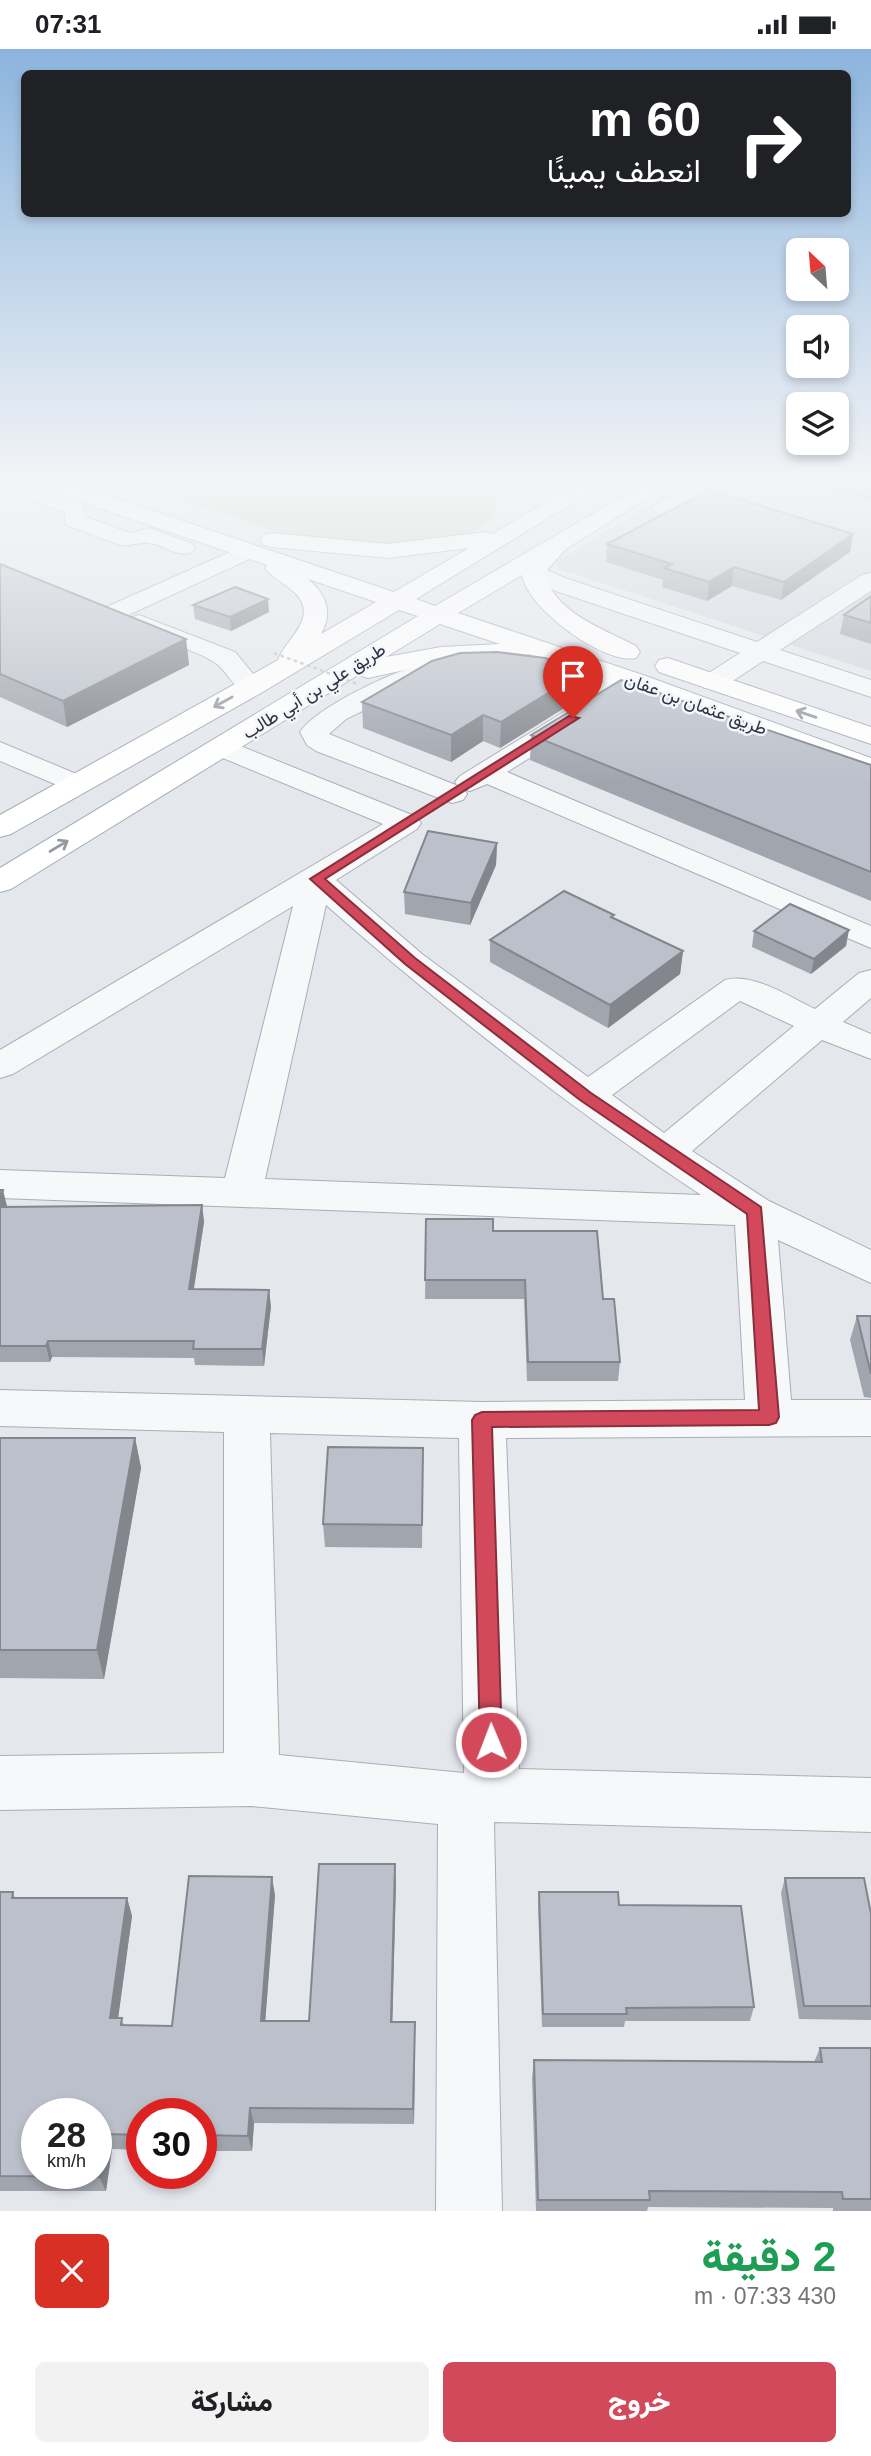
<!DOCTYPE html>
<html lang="ar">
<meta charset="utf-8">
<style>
:root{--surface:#fff;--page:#f2f2f2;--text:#202124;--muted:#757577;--accent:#d1495b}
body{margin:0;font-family:Arial,Vazirmatn,sans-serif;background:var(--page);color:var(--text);direction:rtl;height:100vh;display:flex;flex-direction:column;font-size:26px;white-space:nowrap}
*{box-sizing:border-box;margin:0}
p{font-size:23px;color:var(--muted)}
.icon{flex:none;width:38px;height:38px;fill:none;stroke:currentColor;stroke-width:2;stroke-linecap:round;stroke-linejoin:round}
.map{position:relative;height:2162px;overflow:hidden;direction:ltr}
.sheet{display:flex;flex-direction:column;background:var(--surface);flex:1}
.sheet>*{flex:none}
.banner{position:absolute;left:21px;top:21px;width:830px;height:147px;border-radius:10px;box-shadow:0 4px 10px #0003;direction:rtl;background:#202124;color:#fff;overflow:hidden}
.needle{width:46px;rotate:334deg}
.tools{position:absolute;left:786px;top:189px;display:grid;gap:14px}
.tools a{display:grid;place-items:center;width:63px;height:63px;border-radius:10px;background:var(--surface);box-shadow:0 4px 10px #0003;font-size:35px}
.speed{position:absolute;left:21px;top:2049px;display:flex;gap:14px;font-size:35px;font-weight:700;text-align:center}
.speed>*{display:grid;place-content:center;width:91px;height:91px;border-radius:50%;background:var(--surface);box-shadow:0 4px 10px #0003;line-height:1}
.speed small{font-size:18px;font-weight:400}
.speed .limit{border:10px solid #d22;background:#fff;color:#111}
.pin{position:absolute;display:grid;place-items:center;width:60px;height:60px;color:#fff;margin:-72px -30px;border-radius:50% 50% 50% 0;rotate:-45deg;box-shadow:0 0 7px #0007}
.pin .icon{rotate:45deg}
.me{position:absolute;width:77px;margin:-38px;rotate:359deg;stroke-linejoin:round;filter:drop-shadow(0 0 5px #0008)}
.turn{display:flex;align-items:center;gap:24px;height:147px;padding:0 35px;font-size:32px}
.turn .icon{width:91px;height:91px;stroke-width:2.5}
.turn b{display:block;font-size:49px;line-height:60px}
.round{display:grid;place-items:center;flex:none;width:74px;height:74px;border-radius:10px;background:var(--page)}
.headline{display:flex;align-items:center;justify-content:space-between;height:119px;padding:0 35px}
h1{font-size:42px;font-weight:800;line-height:52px;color:#1e9e55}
.button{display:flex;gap:14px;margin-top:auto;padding:14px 35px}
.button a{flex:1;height:80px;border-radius:10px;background:var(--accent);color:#fff;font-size:28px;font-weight:800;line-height:80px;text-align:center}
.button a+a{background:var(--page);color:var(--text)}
.status{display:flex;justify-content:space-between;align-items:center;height:49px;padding:0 35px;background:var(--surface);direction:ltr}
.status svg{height:19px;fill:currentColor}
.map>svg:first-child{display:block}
</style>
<div class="status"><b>07:31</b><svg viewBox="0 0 49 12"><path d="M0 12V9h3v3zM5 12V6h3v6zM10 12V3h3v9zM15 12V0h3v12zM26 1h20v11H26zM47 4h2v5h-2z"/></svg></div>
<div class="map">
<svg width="871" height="2162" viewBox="0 0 871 2162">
<rect width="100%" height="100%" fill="#e4e7ec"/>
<polygon fill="#d2d6de" points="689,432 871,432 871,622 559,520 555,513"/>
<polygon fill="#c9d6c5" points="126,432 491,432 498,451 491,472 462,489 388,498 294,489"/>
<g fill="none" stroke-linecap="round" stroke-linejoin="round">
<g stroke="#a9aeb7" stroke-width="2">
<g id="minor">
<path d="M0,432H20L83,455L86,468L130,484L149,479L191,494L195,499L191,504C174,508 164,495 148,494C138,493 130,498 120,496L66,476L64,463L0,440Z"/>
<polygon points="696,432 723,432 670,464 662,466 651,459"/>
<polygon points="248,495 256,497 260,502 256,507 122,569 104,569 101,564 104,559"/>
<polygon points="533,515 565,529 757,593 862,526 871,524 871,542 780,601 871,631 871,648 763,612 722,639 704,639 700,633 704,627 740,604 547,539 521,522 525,517"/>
<path d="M139,566L235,603L264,638L261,644C237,650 233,629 218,616C203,603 151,588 130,579L126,574L130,569Z"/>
<polygon points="534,614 627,636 631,642 627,648 617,650 525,628 521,622 525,616"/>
<path d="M420,616L429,618L433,624L429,630L346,670L329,685L458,737L455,733L460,727L567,661H587L591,667L587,673L507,723L871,877V899L487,735L470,742L464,740L467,745L463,751L452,754L316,702L307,696L300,683C317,658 390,624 420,616Z"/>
<path d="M223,690L417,768L421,774L417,780L336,831L422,905L588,1028L725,931C753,923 789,948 815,960L859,924L871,921V949L843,973L871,985V1010L822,991L692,1102L769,1152L871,1201V1234L778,1191L791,1351H871V1387L506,1389L519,1720L871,1729V1783L494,1773L502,2162H436L438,1775L252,1757L0,1761V1707L224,1704V1383L0,1377V1341L482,1353L745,1351L735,1176L0,1149V1121L225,1129L293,857L13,1025L0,1029V1001L383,775L213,705L209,699L213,693ZM326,856C444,960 570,1059 701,1146L265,1130ZM740,952L794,977L664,1084L612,1046ZM270,1384L459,1389L464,1724L279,1706Z"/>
<polygon points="0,693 86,729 91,735 86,741 76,744 0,712"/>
</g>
</g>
<g stroke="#a3abb8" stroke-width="2">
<g id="major">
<path d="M32,432H64L394,543L469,499L388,509L272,498L264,496L260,491L264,486L272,484L388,495L485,483L492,485L582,432H608L416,550L435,557L649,432H675L566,500L545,523C552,563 604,580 636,597L640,603L636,609C604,616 527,559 522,526L458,564L643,626L871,709V728L528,605L525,610L516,612L441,613L368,629L358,626L11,840L0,843V819L418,567L399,561L261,644L11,785L0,788V766L278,611C285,591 320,568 295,544C286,535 272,529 265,519L267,516L34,437ZM308,530L376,553L321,585C333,564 327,546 308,530ZM440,575L500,595L441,598L386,608Z"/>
<polygon points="668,609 871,678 871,695 659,623 655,617 659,611"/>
</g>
</g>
<use href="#minor" fill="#f7f8fa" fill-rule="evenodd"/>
<use href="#major" fill="#fff" fill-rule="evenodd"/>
<polyline stroke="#c2c5cb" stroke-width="2.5" stroke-dasharray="3.5 3.5" stroke-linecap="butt" points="274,604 358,635"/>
</g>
<g fill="#a1a5ae">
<polygon points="801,432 871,432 871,451"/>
<polygon points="853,485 850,503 781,551 732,537 707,552 662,538 663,531 606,513 607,495"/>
<polygon points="0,515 186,590 189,616 67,678 0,648"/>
<polygon points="871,547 871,595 840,585 844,566"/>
<polygon points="193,556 269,563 231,582 195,570"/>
<polygon points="584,622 582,648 500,699 483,692 451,713 363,679 362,653"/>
<polygon points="531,686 871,716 871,852 530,711"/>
<polygon points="497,794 496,816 470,876 405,865 404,843"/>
<polygon points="754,882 846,897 811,925 752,898"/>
<polygon points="490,891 683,902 680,925 608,979 490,913"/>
<polygon points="0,1141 7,1158 202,1156 204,1173 194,1240 271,1257 264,1317 195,1316 194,1309 52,1308 50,1313 0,1313"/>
<polygon points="426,1170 493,1182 603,1250 620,1313 618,1332 527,1332 524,1250 425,1250"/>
<polygon points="857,1267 871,1267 871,1349 864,1348 850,1291"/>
<polygon points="0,1389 135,1389 141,1419 104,1630 0,1629"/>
<polygon points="423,1399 422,1499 325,1498 323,1475"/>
<polygon points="785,1829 871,1865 871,1971 799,1970 781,1844"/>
<polygon points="396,1833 392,1973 415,1989 414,2075 254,2074 252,2102 201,2102 201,2065 142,2065 142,2101 112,2100 106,2142 0,2142 0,1843 13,1843 15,1849 127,1849 132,1867 118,1969 125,1976 172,1977 275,1846 265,1972 309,1972"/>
<polygon points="539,1843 619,1856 754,1958 750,1972 625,1972 624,1978 542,1978 538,1857"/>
<polygon points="820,1999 871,1999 871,2162 833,2162 833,2159 648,2158 647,2162 536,2162 532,2029 534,2011 814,2013"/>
</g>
<g fill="#83868d">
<polygon points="853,485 850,503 781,551 784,533"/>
<polygon points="734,518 732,537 707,552 709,533"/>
<polygon points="268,550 269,563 231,582 230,568"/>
<polygon points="186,590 189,616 67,678 63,652"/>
<polygon points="584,622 582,648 500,699 501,673"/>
<polygon points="483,666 483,692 451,713 451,686"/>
<polygon points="497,794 496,816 470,876 471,854"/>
<polygon points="849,881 846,897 811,925 814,910"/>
<polygon points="683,902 680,925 608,979 610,956"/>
<polygon points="3,1141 7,1157 2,1174 0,1165 0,1152"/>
<polygon points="202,1156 204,1173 191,1257 189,1240"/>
<polygon points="269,1241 271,1257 264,1317 262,1300"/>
<polygon points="48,1292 52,1308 50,1313 46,1297"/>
<polygon points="135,1389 141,1419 104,1630 97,1601"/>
<polygon points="395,1815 396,1833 392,1989 391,1973"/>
<polygon points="272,1828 275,1846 264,1989 261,1972"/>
<polygon points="127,1849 132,1867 116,1985 110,1969"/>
<polygon points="415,1973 415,1989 414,2075 413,2060"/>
<polygon points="250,2059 254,2074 252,2102 248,2087"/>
<polygon points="105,2085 112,2100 106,2142 99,2128"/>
</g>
<g fill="#bbc0ca" stroke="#83868d" stroke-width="2" fill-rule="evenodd">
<polygon points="850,432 871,432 871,438"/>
<polygon points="709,441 853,485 784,533 734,518 709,533 664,519 672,515 607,495"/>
<polygon points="0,515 186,590 63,652 0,625"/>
<polygon points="235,538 268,550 230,568 193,556"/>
<polygon points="871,547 871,574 844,566"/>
<polygon points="497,603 545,609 584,622 501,673 483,666 451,686 362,653 432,612 460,604"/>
<polygon points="621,631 871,716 871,823 531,686"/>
<polygon points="428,782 497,794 471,854 404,843"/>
<polygon points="564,842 614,866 611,868 683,902 610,956 490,891"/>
<polygon points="790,855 849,881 814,910 754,882"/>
<polygon points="0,1141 3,1141 0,1152"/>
<polygon points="202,1156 189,1240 269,1241 262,1300 193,1300 194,1292 48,1292 46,1297 0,1297 0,1158"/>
<polygon points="426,1170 493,1170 493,1182 597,1182 603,1250 614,1250 620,1313 528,1313 525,1231 425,1231"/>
<polygon points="857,1267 871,1267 871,1325"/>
<polygon points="0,1389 135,1389 97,1601 0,1601"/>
<polygon points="328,1398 423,1399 422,1476 323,1475"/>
<path d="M319,1815H395L391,1973H415L413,2060L250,2059L248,2087L201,2086V2065H142V2086L105,2085L99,2128L0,2127V1843H13L12,1849H127L110,1969H122L121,1976L172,1977L189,1827L272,1828L261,1972H309ZM37,2065H96V2124H37Z"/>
<polygon points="785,1829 864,1829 871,1865 871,1957 804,1957"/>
<polygon points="539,1843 618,1843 619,1856 741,1857 754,1958 626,1959 627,1965 543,1965"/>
<polygon points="820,1999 871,1999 871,2150 843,2150 842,2143 649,2142 650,2151 538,2151 534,2011 822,2013"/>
</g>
<defs><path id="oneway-shaft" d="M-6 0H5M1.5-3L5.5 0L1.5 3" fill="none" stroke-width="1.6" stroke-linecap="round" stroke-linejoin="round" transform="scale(1.75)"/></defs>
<g stroke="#959aa2">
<use href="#oneway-shaft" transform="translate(223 653) rotate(151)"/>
<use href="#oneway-shaft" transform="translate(806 665) rotate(-161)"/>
<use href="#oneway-shaft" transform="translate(59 797) rotate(-31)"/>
</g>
<linearGradient id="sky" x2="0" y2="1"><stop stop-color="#8bb4dd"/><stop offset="0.59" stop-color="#f3f4f6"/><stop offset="1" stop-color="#f3f4f6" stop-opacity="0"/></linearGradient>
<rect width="871" height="735" fill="url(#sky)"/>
<polygon fill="#d1495b" stroke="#882f3b" stroke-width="2" points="569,667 579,669 325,830 415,909 591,1044 761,1158 779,1368 776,1374 769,1376 492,1378 502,1693 499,1700 491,1703 483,1700 480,1693 472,1371 475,1366 482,1363 759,1361 747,1165 580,1051 405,915 310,830"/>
<g text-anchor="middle" stroke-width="5" stroke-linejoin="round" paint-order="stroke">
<g font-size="18" fill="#2b3445" stroke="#f4f6f9">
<text transform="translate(314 642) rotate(-32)" y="6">طريق علي بن أبي طالب</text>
<text transform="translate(696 655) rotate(20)" y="6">طريق عثمان بن عفان</text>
</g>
</g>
</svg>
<div class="tools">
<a><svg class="needle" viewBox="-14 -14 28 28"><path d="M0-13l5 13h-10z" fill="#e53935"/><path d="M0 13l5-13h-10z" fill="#757577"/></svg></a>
<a><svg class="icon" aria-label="sound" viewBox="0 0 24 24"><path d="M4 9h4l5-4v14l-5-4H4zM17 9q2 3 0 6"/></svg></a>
<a><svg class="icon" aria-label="layers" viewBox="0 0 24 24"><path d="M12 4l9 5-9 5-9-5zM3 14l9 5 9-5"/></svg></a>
</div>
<div class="speed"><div>28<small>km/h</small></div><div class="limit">30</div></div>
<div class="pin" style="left:573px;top:669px;background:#d93025"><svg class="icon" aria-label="arrive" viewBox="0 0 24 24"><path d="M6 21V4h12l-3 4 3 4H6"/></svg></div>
<svg class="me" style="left:491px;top:1693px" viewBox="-20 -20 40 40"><circle r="17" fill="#d1495b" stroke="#fff" stroke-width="3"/><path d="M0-11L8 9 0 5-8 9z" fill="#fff"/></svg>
<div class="banner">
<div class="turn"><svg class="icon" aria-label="right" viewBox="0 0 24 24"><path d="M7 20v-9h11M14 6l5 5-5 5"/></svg><div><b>60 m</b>انعطف يمينًا</div></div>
</div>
</div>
<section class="sheet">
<div class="headline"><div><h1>2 دقيقة</h1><p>430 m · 07:33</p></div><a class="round" style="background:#d93025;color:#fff"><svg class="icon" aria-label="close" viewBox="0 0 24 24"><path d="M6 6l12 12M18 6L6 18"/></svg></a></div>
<div class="button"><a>خروج</a><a>مشاركة</a></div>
</section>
